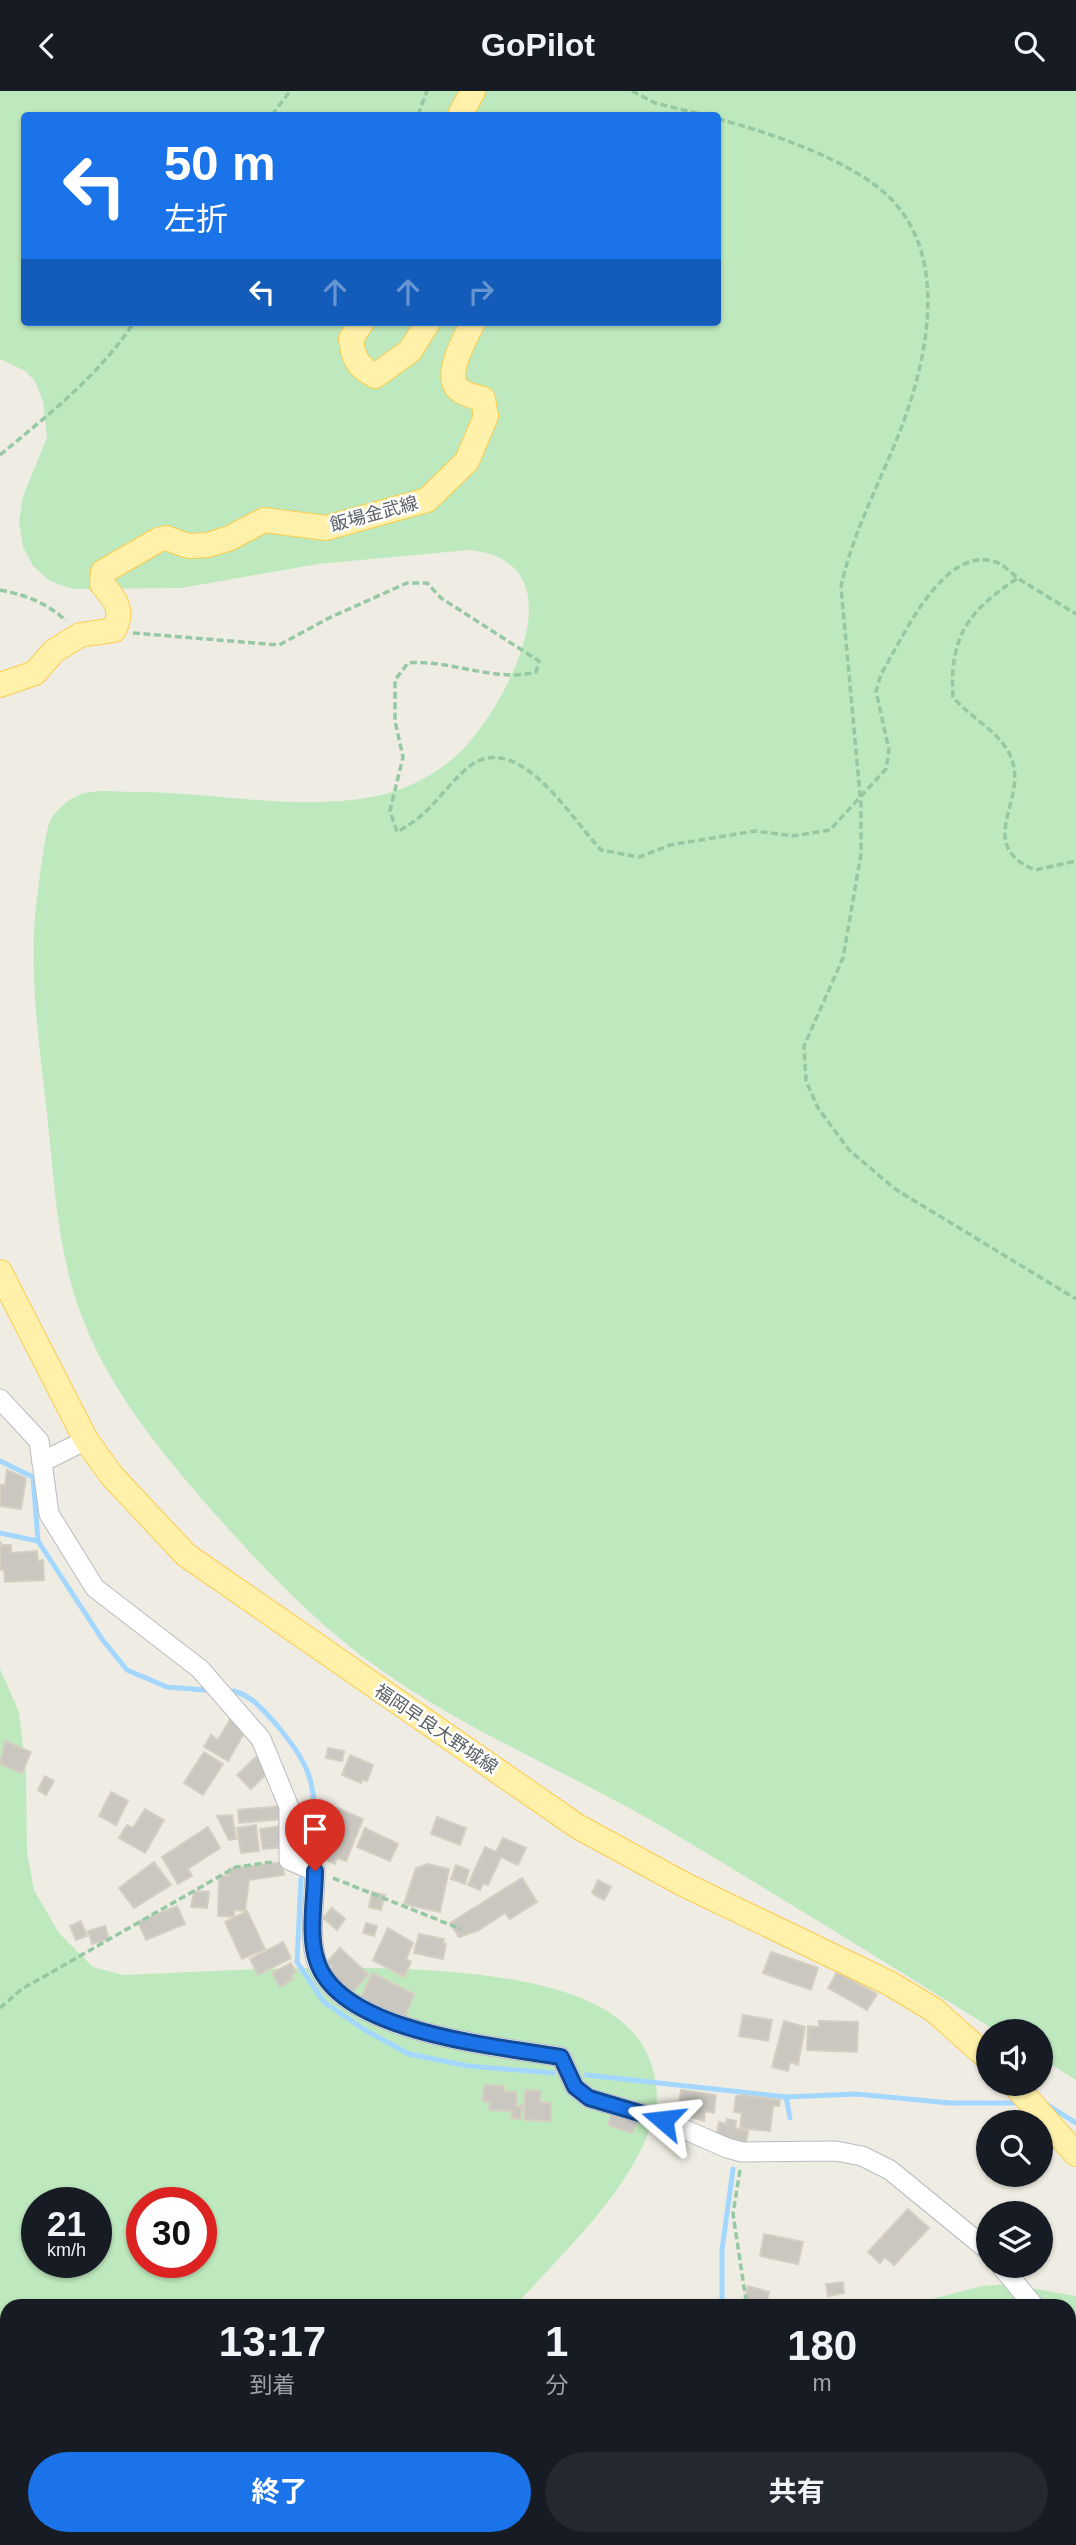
<!DOCTYPE html>
<html lang="ja">
<meta charset="utf-8">
<style>
:root{--surface:#171b24;--page:#242831;--text:#f1f3f6;--muted:#9ea1a6;--accent:#1a73e8}
body{margin:0;font-family:Helvetica,"Noto Sans JP",sans-serif;background:var(--page);color:var(--text);height:100vh;display:flex;flex-direction:column;font-size:26px;white-space:nowrap}
*{box-sizing:border-box;margin:0}
p{font-size:23px;color:var(--muted)}
.icon{flex:none;width:38px;height:38px;fill:none;stroke:currentColor;stroke-width:2;stroke-linecap:round;stroke-linejoin:round}
.map{position:relative;flex:1;overflow:hidden}
.panel{position:absolute;left:0px;top:2208px;width:1076px;height:247px;display:flex;flex-direction:column;background:var(--surface);border-radius:21px 21px 0 0;box-shadow:0 2px 5px #0004}
.panel>*{flex:none}
.hud{position:absolute;left:21px;top:21px;width:700px;height:214px;border-radius:7px;box-shadow:0 2px 5px #0004;background:#1a73e8;color:#fff;overflow:hidden}
.buttons{position:absolute;left:976px;top:1928px;display:grid;gap:14px}
.buttons a{display:grid;place-items:center;width:77px;height:77px;border-radius:50%;background:var(--surface);box-shadow:0 2px 5px #0004;font-size:35px}
.speed{position:absolute;left:21px;top:2096px;display:flex;gap:14px;font-size:35px;font-weight:700;text-align:center}
.speed>*{display:grid;place-content:center;width:91px;height:91px;border-radius:50%;background:var(--surface);box-shadow:0 2px 5px #0004;line-height:1}
.speed small{font-size:18px;font-weight:400}
.speed .limit{border:10px solid #d22;background:#fff;color:#111}
.pin{position:absolute;display:grid;place-items:center;width:60px;height:60px;color:#fff;margin:-72px -30px;border-radius:50% 50% 50% 0;rotate:-45deg;box-shadow:0 0 7px #0007}
.pin .icon{rotate:45deg}
.me{position:absolute;width:77px;margin:-38px;rotate:287deg;stroke-linejoin:round;filter:drop-shadow(0 0 5px #0008)}
.turn{display:flex;align-items:center;gap:24px;height:147px;padding:0 28px;font-size:32px}
.turn .icon{width:91px;height:91px;stroke-width:2.5}
.turn b{display:block;font-size:49px;line-height:60px}
.lanes{display:flex;align-items:center;height:66px;padding:0 28px;background:#0003;justify-content:center;gap:35px;direction:ltr}
.lanes .off{opacity:.35}
.eta{display:flex;justify-content:space-evenly;align-items:center;height:119px;text-align:center}
.eta b{font-size:42px;font-weight:700;line-height:49px}
.cta{display:flex;gap:14px;margin-top:auto;padding:14px 28px}
.cta a{flex:1;height:80px;border-radius:42px;background:var(--accent);color:#fff;font-size:28px;font-weight:700;line-height:80px;text-align:center}
.cta a+a{background:var(--page);color:var(--text)}
header{display:flex;justify-content:space-between;align-items:center;height:91px;padding:0 28px;background:var(--surface);font-size:32px;font-weight:700}
.map>svg:first-child{display:block}
</style>
<header><svg class="icon" aria-label="back" viewBox="0 0 24 24"><path d="M15 5l-7 7 7 7"/></svg>GoPilot<svg class="icon" aria-label="search" viewBox="0 0 24 24"><circle cx="10" cy="10" r="6"/><path d="M15 15l6 6"/></svg></header>
<div class="map">
<svg width="1076" height="2454" viewBox="0 0 1076 2454">
<rect width="100%" height="100%" fill="#efede3"/>
<g fill="#bee9be" fill-rule="evenodd">
<path d="M0,0H1076V1989L1041,1967V1941H998C886,1872 774,1802 661,1735C575,1685 483,1647 400,1592C329,1546 271,1486 215,1423C161,1361 105,1295 78,1215C56,1152 54,1082 46,1015C39,952 30,888 35,825C37,807 44,744 50,730C54,722 67,709 75,706C92,697 116,701 134,701C212,701 295,720 372,706C406,700 442,681 465,656C510,607 581,470 469,459L318,473L181,497L73,498L50,490L33,475L23,456L19,430L23,405L47,347L43,311L35,290L25,280L0,268ZM24,24H718V231H24Z"/>
<path d="M0,1578L19,1621L26,1683L27,1761L34,1799L59,1842L93,1876L123,1884C241,1880 518,1856 613,1924C633,1938 646,1955 653,1978C656,1992 659,2006 655,2020C638,2094 564,2160 515,2215L7,2216V2448H1069V2216L905,2215L982,2195L1008,2193L1076,2205V2454H0ZM37,2112H96V2172H37ZM142,2112H201V2172H142Z"/>
</g>
<g fill="none" stroke-linecap="round" stroke-linejoin="round">
<g stroke="#a4d7ff" stroke-width="5">
<polyline points="0,1370 33,1386 38,1450 102,1548 127,1579 167,1596 205,1599"/>
<polyline points="0,1442 38,1450"/>
<path d="M234,1600C253,1606 261,1617 275,1632C314,1678 321,1701 307,1760"/>
<polyline points="301,1788 297,1871 324,1911 365,1939 409,1963 468,1975 553,1982"/>
<polyline points="586,1984 786,2006 856,2003 950,2012 1019,2012"/>
<polyline points="786,2006 790,2027"/>
<polyline points="1046,2013 1076,2032"/>
<polyline points="722,2216 722,2159 733,2078"/>
<polyline points="565,2454 571,2448"/>
</g>
</g>
<g fill="#cac7c0" stroke="#d5cec1" stroke-width="2">
<polygon points="7,1379 26,1387 21,1418 0,1415 0,1394 5,1394"/>
<polygon points="0,1450 2,1454 11,1454 11,1462 37,1460 38,1470 43,1469 44,1489 5,1491 4,1479 0,1479"/>
<polygon points="231,1627 247,1637 228,1670 204,1656 211,1644 218,1649"/>
<polygon points="5,1650 31,1661 22,1682 0,1673"/>
<polygon points="328,1657 344,1660 342,1670 326,1667"/>
<polygon points="204,1661 223,1673 203,1704 184,1692"/>
<polygon points="258,1664 272,1678 251,1698 237,1684"/>
<polygon points="350,1664 373,1674 367,1690 362,1689 361,1692 342,1684"/>
<polygon points="45,1685 54,1690 46,1704 38,1699"/>
<polygon points="111,1701 128,1710 116,1734 99,1725"/>
<polygon points="281,1715 282,1728 239,1732 238,1719"/>
<polygon points="337,1717 363,1728 346,1770 337,1767 335,1773 319,1766 318,1762 326,1743 321,1741 327,1727 332,1728"/>
<polygon points="145,1718 164,1729 145,1762 119,1747 127,1734 133,1737"/>
<polygon points="232,1724 236,1748 229,1749 217,1725"/>
<polygon points="437,1726 466,1737 460,1754 431,1743"/>
<polygon points="256,1734 259,1760 241,1762 237,1737"/>
<polygon points="281,1735 284,1756 263,1758 260,1738"/>
<polygon points="208,1736 220,1757 188,1778 192,1785 178,1793 162,1766"/>
<polygon points="365,1737 398,1753 390,1770 357,1756"/>
<polygon points="503,1747 526,1757 518,1774 501,1766 488,1794 483,1792 480,1799 468,1794 485,1756 496,1761"/>
<polygon points="154,1771 171,1794 134,1817 119,1797"/>
<polygon points="282,1771 284,1784 249,1789 245,1820 234,1819 234,1826 218,1825 219,1785 229,1785 229,1778"/>
<polygon points="428,1773 449,1778 440,1821 404,1813 416,1777"/>
<polygon points="456,1774 469,1779 465,1793 451,1788"/>
<polygon points="522,1787 537,1811 510,1828 505,1822 477,1840 459,1846 450,1832"/>
<polygon points="598,1789 611,1796 604,1809 592,1802"/>
<polygon points="194,1800 209,1801 207,1817 191,1816"/>
<polygon points="372,1801 385,1804 381,1819 369,1816"/>
<polygon points="177,1815 185,1833 146,1849 138,1831"/>
<polygon points="332,1817 345,1828 337,1839 323,1827"/>
<polygon points="247,1820 265,1858 242,1868 225,1831"/>
<polygon points="81,1830 87,1845 76,1849 70,1835"/>
<polygon points="366,1832 377,1835 374,1845 363,1842"/>
<polygon points="105,1835 109,1848 92,1853 88,1840"/>
<polygon points="388,1837 413,1852 406,1868 411,1871 404,1886 373,1869"/>
<polygon points="419,1843 444,1848 443,1852 446,1853 443,1868 414,1862"/>
<polygon points="283,1851 291,1867 258,1884 250,1868"/>
<polygon points="340,1857 368,1883 352,1902 329,1881 333,1876 327,1871"/>
<polygon points="771,1861 818,1877 811,1899 763,1882"/>
<polygon points="291,1872 296,1881 291,1884 293,1888 280,1896 272,1882"/>
<polygon points="837,1881 877,1903 867,1919 828,1897"/>
<polygon points="372,1882 414,1903 404,1929 360,1909"/>
<polygon points="743,1924 772,1929 768,1950 739,1945"/>
<polygon points="784,1930 805,1936 798,1974 790,1971 788,1980 772,1976"/>
<polygon points="819,1930 858,1931 857,1961 807,1959 808,1935 819,1936"/>
<polygon points="484,1994 504,1995 504,2000 517,2001 516,2015 522,2015 521,2028 511,2027 512,2020 489,2019 490,2011 483,2010"/>
<polygon points="525,1999 541,2000 540,2011 551,2012 551,2030 524,2029"/>
<polygon points="681,1999 716,2004 714,2022 705,2020 704,2030 678,2022"/>
<polygon points="742,2004 780,2009 779,2015 773,2015 770,2040 740,2037 742,2022 734,2021 736,2005"/>
<polygon points="612,2021 637,2029 632,2042 608,2034"/>
<polygon points="727,2028 736,2030 735,2037 748,2040 746,2052 716,2046 719,2031 726,2033"/>
<polygon points="908,2118 929,2137 894,2174 885,2166 880,2172 868,2161"/>
<polygon points="764,2143 803,2151 798,2173 760,2165"/>
<polygon points="843,2191 844,2202 828,2205 826,2193"/>
<polygon points="748,2195 769,2201 765,2216 744,2210"/>
</g>
<g fill="none" stroke-linecap="round" stroke-linejoin="round">
<g stroke="#b8bcc1" stroke-width="21">
<g id="minor">
<polyline points="0,1308 39,1350 42,1371"/>
<path d="M86,1349L42,1371L49,1423L95,1497L200,1578L261,1648L289,1716V1769L315,1780C315,1808 308,1844 317,1871C341,1942 497,1955 561,1966L575,1996L589,2007L663,2029L727,2057L742,2061L836,2060L862,2065L890,2079L989,2160"/>
<polyline points="1001,2175 1035,2216"/>
<polyline points="1069,2253 1076,2258"/>
</g>
</g>
<g stroke="#fccc4f" stroke-width="26">
<g id="major">
<polyline points="460,24 473,0"/>
<path d="M362,231L351,248C353,267 358,276 375,285L410,260L428,231"/>
<path d="M0,594L35,582L54,560L80,544L114,539C124,519 116,509 102,493L103,481L158,449L166,447L188,455L208,454L230,447L264,429L326,437L427,409L467,370L486,325L483,308C477,306 467,304 461,300C441,287 466,246 473,231"/>
<polyline points="0,1181 86,1349 112,1385 186,1464 577,1735 685,1794 889,1892 934,1919 989,1968"/>
<polyline points="1014,1993 1076,2063"/>
</g>
</g>
<g stroke="#95c8a3" stroke-width="3.5" stroke-dasharray="7 3.5" stroke-linecap="butt">
<polyline points="632,0 655,12 704,24"/>
<polyline points="272,24 290,0"/>
<polyline points="418,24 427,0"/>
<path d="M718,28C768,41 852,69 890,107C945,162 930,252 908,318C888,378 854,434 841,496L861,714V763L843,867L804,955L806,990L818,1017L849,1059L895,1098L1076,1208"/>
<path d="M0,364C49,323 99,285 134,231"/>
<polyline points="1019,488 1076,523"/>
<path d="M0,499C25,504 48,512 66,530"/>
<path d="M133,542L279,554L329,527L407,492H427L441,507L539,570L536,581C495,592 450,568 408,572L395,589V630L403,666L390,720L397,741C432,722 437,705 464,680C515,631 572,729 601,759L639,766L670,754L755,740L793,745L830,739L886,678L889,659L876,600L881,583C903,547 943,453 996,471C1004,474 1011,482 1018,487C969,519 949,545 953,606C970,627 998,639 1010,664C1031,707 972,753 1035,779L1076,770"/>
<polyline points="333,1787 461,1838"/>
<polyline points="0,1917 22,1898 236,1776 273,1771"/>
<polyline points="740,2079 733,2123 747,2216"/>
<polyline points="602,2454 607,2448"/>
</g>
<use href="#minor" stroke="#fff" stroke-width="19"/>
<use href="#major" stroke="#fff1a9" stroke-width="24"/>
</g>
<g fill="none" stroke-linecap="round" stroke-linejoin="round">
<g stroke="#114b97" stroke-width="18">
<path id="route" d="M315,1780C315,1808 308,1844 317,1870C340,1942 497,1955 561,1966L575,1996L589,2007L663,2029"/>
</g>
<use href="#route" stroke="#1a73e8" stroke-width="12"/>
</g>
<g text-anchor="middle" stroke-width="5" stroke-linejoin="round" paint-order="stroke">
<g font-size="18" fill="#5b6065" stroke="#fff">
<text transform="translate(374 423) rotate(-15)" y="6">飯場金武線</text>
<text transform="translate(436 1638) rotate(34)" y="6">福岡早良大野城線</text>
</g>
</g>
</svg>
<div class="buttons">
<a><svg class="icon" aria-label="sound" viewBox="0 0 24 24"><path d="M4 9h4l5-4v14l-5-4H4zM17 9q2 3 0 6"/></svg></a>
<a><svg class="icon" aria-label="search" viewBox="0 0 24 24"><circle cx="10" cy="10" r="6"/><path d="M15 15l6 6"/></svg></a>
<a><svg class="icon" aria-label="layers" viewBox="0 0 24 24"><path d="M12 4l9 5-9 5-9-5zM3 14l9 5 9-5"/></svg></a>
</div>
<div class="speed"><div>21<small>km/h</small></div><div class="limit">30</div></div>
<div class="pin" style="left:315px;top:1780px;background:#d93025"><svg class="icon" aria-label="arrive" viewBox="0 0 24 24"><path d="M6 21V4h12l-3 4 3 4H6"/></svg></div>
<svg class="me" style="left:663px;top:2029px" viewBox="-20 -20 40 40"><path d="M0-17L14 15 0 8-14 15z" fill="#1a73e8" stroke="#fff" stroke-width="4"/></svg>
<div class="hud">
<div class="turn"><svg class="icon" aria-label="left" viewBox="0 0 24 24"><path d="M17 20v-9H6M10 6l-5 5 5 5"/></svg><div><b>50 m</b>左折</div></div>
<div class="lanes"><svg class="icon" aria-label="left" viewBox="0 0 24 24"><path d="M17 20v-9H6M10 6l-5 5 5 5"/></svg><svg class="icon off" aria-label="ahead" viewBox="0 0 24 24"><path d="M12 20V5M6 11l6-6 6 6"/></svg><svg class="icon off" aria-label="ahead" viewBox="0 0 24 24"><path d="M12 20V5M6 11l6-6 6 6"/></svg><svg class="icon off" aria-label="right" viewBox="0 0 24 24"><path d="M7 20v-9h11M14 6l5 5-5 5"/></svg></div>
</div>
<section class="panel">
<div class="eta">
<div><b>13:17</b><p>到着</p></div>
<div><b>1</b><p>分</p></div>
<div><b>180</b><p>m</p></div>
</div>
<div class="cta"><a>終了</a><a>共有</a></div>
</section>
</div>
